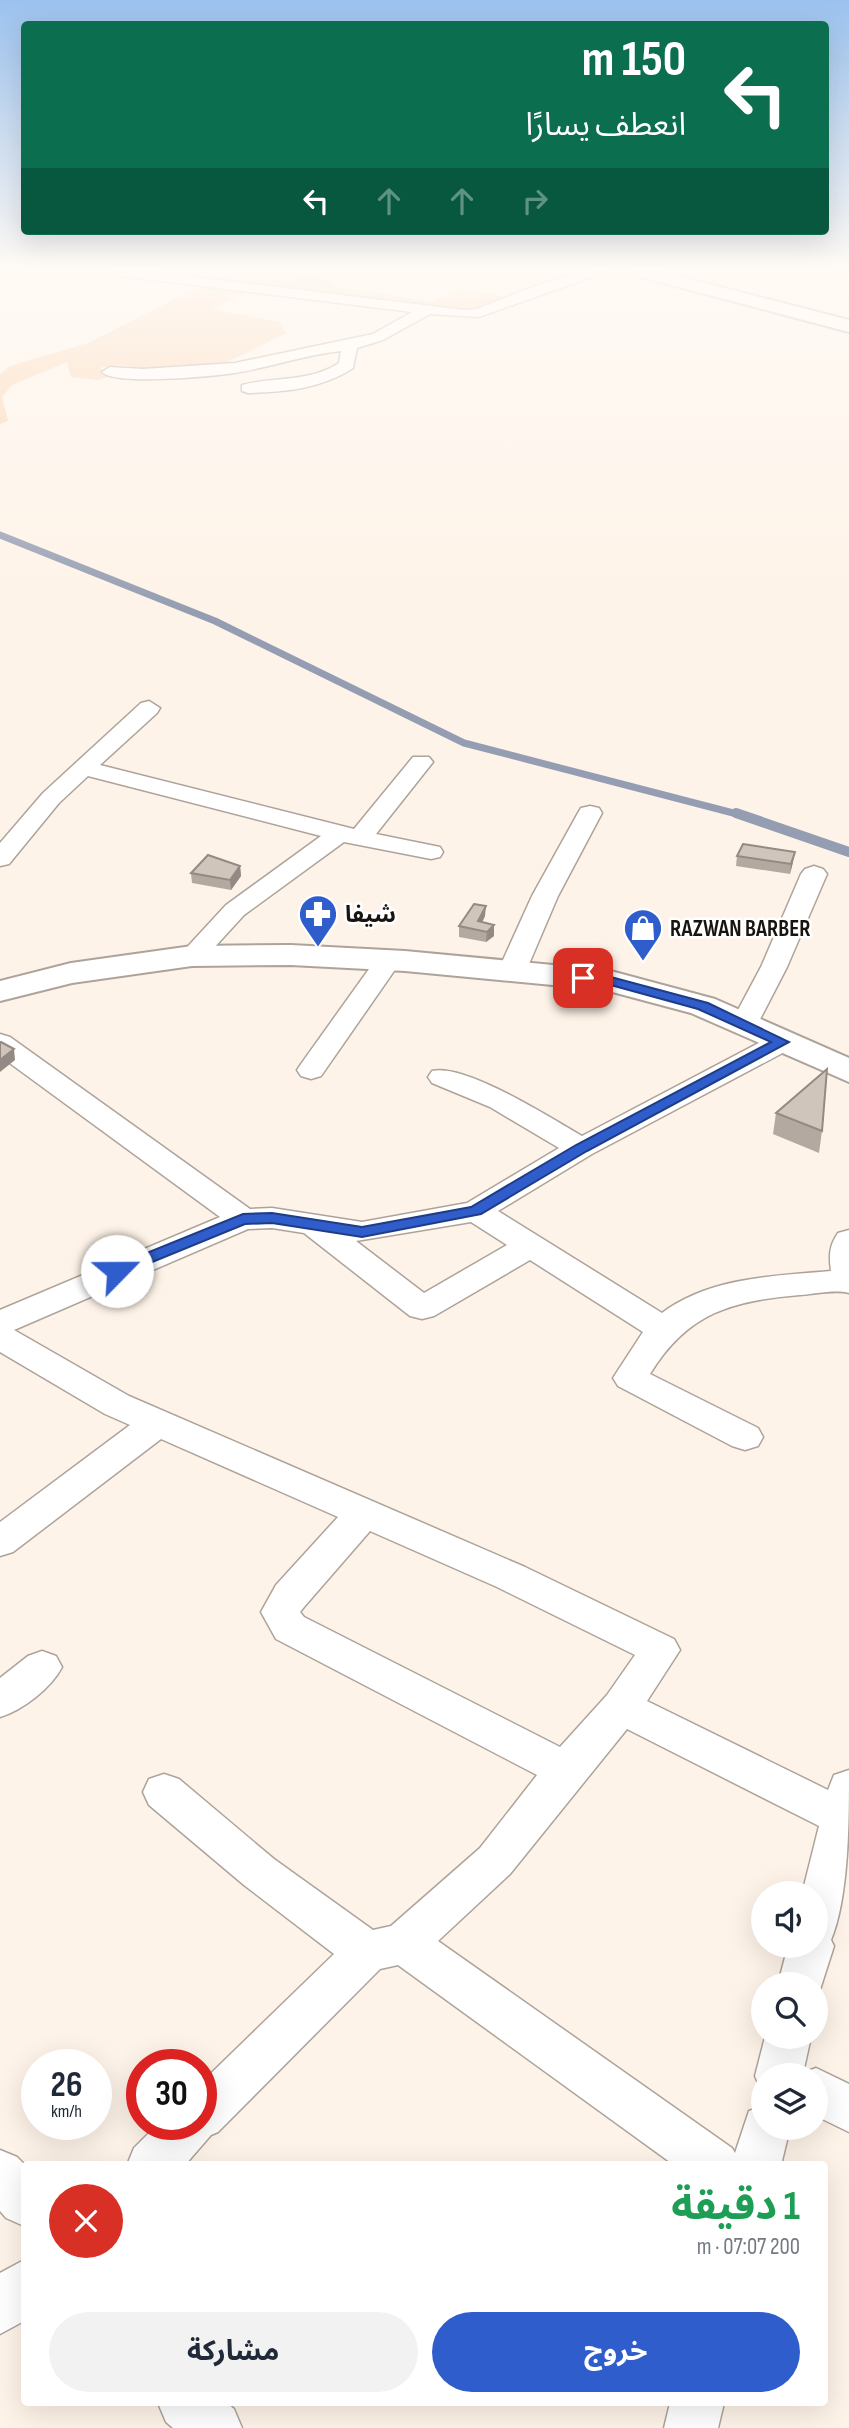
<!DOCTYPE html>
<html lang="ar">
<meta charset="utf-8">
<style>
:root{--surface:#fff;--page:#f2f2f3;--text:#1f2937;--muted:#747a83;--accent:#2f5dcc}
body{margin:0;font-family:"Sofia Sans Condensed","Noto Sans Arabic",sans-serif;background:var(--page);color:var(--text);direction:rtl;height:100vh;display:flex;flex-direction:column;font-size:26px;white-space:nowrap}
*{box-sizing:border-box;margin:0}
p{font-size:23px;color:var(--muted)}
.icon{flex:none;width:38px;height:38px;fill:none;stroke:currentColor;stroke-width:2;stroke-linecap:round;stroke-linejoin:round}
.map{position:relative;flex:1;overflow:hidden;direction:ltr}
.panel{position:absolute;left:21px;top:2161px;width:807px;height:245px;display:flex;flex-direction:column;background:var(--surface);border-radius:7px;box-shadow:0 7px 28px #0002;direction:rtl}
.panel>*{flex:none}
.banner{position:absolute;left:21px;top:21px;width:808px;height:214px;border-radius:7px;box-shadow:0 7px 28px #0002;direction:rtl;background:#0b6e4f;color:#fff;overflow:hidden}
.controls{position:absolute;left:751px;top:1881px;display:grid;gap:14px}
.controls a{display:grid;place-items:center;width:77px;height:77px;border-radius:50%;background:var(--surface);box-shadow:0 7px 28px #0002;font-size:35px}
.speed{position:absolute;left:21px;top:2049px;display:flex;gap:14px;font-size:35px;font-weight:700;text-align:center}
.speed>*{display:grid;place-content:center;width:91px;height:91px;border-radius:50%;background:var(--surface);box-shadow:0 7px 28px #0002;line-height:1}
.speed small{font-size:18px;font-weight:400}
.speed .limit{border:10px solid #d22;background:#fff;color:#111}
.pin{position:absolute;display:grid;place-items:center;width:60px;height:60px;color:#fff;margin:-30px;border-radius:14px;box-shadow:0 4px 10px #0006}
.me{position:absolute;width:77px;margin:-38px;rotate:67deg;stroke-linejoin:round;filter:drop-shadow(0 0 5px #0008)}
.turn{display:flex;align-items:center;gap:24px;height:147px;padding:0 28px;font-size:32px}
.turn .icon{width:91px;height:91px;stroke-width:2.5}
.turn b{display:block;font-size:49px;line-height:60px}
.lanes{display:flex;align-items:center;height:66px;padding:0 28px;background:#0003;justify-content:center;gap:35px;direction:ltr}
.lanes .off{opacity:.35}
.round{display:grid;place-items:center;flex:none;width:74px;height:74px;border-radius:37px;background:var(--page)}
.head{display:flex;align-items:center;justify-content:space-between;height:119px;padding:0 28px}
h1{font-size:42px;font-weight:700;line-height:52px;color:#1e9e55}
.cta{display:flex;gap:14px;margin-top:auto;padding:14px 28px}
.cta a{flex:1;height:80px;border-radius:42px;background:var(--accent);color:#fff;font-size:28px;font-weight:700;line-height:80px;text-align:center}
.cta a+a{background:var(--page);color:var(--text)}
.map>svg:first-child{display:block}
</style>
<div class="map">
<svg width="849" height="2428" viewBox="0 0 849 2428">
<rect width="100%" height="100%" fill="#fef3e8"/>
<path fill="#f9d0ab" d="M233,272H288L330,279L332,284L344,288L433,302L458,290L511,297L475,311H462L239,290L244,293L212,309L280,322L286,333C254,348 217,372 180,374C151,376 132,359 100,368L112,376L97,380L71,377L67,362L12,385L2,397L8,421L0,424V374L10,366L88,343L219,277L238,276Z"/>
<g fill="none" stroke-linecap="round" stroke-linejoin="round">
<polyline stroke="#949db1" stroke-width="7" points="0,535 215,621 464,743 741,815"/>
<polyline stroke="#949db1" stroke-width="10" points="736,813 849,852"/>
<g stroke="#aea39a" stroke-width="3">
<g id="street">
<path d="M112,272H153L464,310L477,309C519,293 561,271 606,272L479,317L430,314L383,340L357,348L353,368C321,389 284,392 248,393L242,391V385C276,376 308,383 339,363L341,351C305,355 271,367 235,373C214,376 115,386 102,372L110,367L143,369L235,363L373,334L412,312L119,276Z"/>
<polygon points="149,701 160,708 157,713 100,765 354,829 413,757 429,757 433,762 376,834 440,847 443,852 440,857 431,859 344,842 244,915 201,962 183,962 179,956 226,905 321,836 88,776 59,803 9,864 0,866 0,843 43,793 141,703"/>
<polygon points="590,806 599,808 602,813 558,896 526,971 522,977 502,977 498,971 532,896 578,813 581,808"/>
<polygon points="814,866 823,869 827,874 787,967 754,1031 744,1033 734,1031 730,1025 761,967 801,874 805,869"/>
<polygon points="388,953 397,955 401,961 321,1076 311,1079 301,1076 297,1070 301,1064 379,955"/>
<path d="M0,1034L10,1037L250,1209L272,1208L362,1222L467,1203L559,1148L490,1107L432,1083L428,1077L432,1071C465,1063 551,1118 582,1136L772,1036L782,1034L792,1036L796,1042L792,1048L592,1154L498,1211L662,1313C710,1277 774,1276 831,1271C829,1256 829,1246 838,1233L849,1230V1293C835,1289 815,1294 800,1295C732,1301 688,1312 650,1374L758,1428L763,1437L758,1446L745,1450L732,1446L618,1386L613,1378L643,1332L530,1260L434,1316L422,1319L410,1316L304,1233L272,1228L248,1229L14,1330L129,1396L525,1567L674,1639L680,1650L647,1701L828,1790L834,1775L849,1770C849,1821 849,1897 831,1940L834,1946L817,1999L816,1984H778L788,1946H816V1894H802L819,1826L627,1729L510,1874L438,1941L732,2148L735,2153L749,2111L763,2106V2128H790L781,2165H674L398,1965L380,1969L218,2132L211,2135L185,2165H127L134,2148L158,2124H201V2083L334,1954L244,1885L149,1805L143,1792L149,1779L164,1774L179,1779L274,1859L373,1930L391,1926L480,1848L537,1775L276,1639L261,1612L276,1585L338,1517L161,1439L13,1552L0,1556V1522L130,1425L105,1414L0,1352V1310L220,1217L0,1056ZM471,1222L507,1245L424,1293L356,1241ZM370,1531L497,1587L635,1655L607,1695L560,1747L304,1617L300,1612L304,1607Z"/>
<path d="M42,1651L56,1656L62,1667C51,1688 23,1710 0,1717V1678L28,1656Z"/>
<polygon points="765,2037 811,2037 803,2073 816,2068 849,2084 849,2132 816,2116 816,2076 763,2076 762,2092 755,2076"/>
<polygon points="0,2150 17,2157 25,2165 24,2226 6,2218 0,2211"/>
<polygon points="24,2260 24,2321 0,2334 0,2273"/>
<polygon points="158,2403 227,2403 234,2409 242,2428 173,2428 166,2422"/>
<polygon points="670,2403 724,2403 718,2428 664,2428"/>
</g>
</g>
<g stroke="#aea39a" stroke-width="4">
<polygon id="secondary" points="291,945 405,951 607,970 715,999 849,1058 849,1082 691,1013 605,990 405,971 291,965 192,966 72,983 0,1001 0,981 71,963 192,946"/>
</g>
<g stroke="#aea39a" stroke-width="4">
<polygon id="highway" points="634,272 662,272 849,320 849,332 637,276"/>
</g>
<use href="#street" fill="#fff" fill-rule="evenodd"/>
<use href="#secondary" fill="#fff" fill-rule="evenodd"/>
<use href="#highway" fill="#fff" fill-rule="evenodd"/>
</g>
<g fill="#b3a9a1">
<polygon points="737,856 793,862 790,874 736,866"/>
<polygon points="240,866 241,876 231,890 192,883 191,873"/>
<polygon points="485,916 482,922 494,925 494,936 486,942 459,937 459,926"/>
<polygon points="776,1113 822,1131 819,1153 773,1134"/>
</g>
<g fill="#928a83">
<polygon points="795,852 793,862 790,874 791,864"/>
<polygon points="240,866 241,876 231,890 230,880"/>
<polygon points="486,906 485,916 478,931 478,921"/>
<polygon points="494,925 494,936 486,942 487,932"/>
<polygon points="14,1049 15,1060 0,1072 0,1060"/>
</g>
<g fill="#d0c5bb" stroke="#928a83" stroke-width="2">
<polygon points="743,844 795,852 791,864 737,856"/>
<polygon points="208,855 240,866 230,880 191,873"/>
<polygon points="474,904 486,906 478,921 494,925 487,932 459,926"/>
<polygon points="1,1042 14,1049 0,1060 0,1043"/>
<polygon points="827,1069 822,1131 776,1113"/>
</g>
<linearGradient id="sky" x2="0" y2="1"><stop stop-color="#9bc2ee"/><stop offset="0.44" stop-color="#fffaf5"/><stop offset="1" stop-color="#fffaf5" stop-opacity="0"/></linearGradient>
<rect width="849" height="612" fill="url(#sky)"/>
<polygon fill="#2f5dcc" stroke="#1f3c85" stroke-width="2" points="583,974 607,976 708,1003 789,1042 587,1151 481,1214 362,1237 272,1223 245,1224 123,1274 117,1276 109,1271 112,1267 243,1214 272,1213 362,1227 471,1207 576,1145 771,1042 698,1009 607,984 579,981 577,978"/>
<defs>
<g id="pharmacy-pin" transform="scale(2.0125)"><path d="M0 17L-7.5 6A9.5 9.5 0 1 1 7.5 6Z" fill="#2f5dcc" stroke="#fff"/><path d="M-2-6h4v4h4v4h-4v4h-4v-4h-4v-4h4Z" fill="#fff"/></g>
<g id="shop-pin" transform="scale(2.0125)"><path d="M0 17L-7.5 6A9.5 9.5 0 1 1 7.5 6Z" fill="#2f5dcc" stroke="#fff"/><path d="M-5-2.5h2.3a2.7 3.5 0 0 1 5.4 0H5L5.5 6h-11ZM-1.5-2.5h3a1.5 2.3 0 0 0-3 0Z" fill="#fff"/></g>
</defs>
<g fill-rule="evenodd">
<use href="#pharmacy-pin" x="318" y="914"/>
<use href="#shop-pin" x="643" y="928"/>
</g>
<g text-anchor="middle" stroke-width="5" stroke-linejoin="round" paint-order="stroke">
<g font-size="23" font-weight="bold" fill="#181410" stroke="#fff" text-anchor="start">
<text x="345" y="922">شیفا</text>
<text x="670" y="936">RAZWAN BARBER</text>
</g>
</g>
</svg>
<div class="controls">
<a><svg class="icon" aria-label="sound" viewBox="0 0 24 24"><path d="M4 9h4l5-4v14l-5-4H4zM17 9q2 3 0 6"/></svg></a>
<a><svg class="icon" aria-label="search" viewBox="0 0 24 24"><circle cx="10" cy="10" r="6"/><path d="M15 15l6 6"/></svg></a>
<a><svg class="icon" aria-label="layers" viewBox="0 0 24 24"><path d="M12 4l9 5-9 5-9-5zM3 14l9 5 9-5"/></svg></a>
</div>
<div class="speed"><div>26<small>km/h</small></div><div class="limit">30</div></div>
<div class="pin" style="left:583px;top:978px;background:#d93025"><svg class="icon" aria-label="arrive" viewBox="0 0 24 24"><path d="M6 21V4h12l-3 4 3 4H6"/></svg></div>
<svg class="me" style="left:117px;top:1271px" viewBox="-20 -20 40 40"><circle r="19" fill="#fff"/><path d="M0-13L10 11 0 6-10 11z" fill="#2f5dcc"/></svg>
<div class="banner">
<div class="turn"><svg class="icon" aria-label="left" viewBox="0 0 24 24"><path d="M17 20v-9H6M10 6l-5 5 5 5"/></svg><div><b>150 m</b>انعطف يسارًا</div></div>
<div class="lanes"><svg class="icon" aria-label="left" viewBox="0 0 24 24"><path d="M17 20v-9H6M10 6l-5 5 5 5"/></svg><svg class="icon off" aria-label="ahead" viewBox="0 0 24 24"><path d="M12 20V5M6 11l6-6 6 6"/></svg><svg class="icon off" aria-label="ahead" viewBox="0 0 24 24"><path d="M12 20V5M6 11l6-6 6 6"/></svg><svg class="icon off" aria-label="right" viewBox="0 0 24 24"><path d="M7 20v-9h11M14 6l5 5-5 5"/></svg></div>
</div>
<section class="panel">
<div class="head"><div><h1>1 دقيقة</h1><p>200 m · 07:07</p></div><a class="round" style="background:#d93025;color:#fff"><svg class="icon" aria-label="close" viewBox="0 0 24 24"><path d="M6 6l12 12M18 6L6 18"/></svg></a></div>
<div class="cta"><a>خروج</a><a>مشاركة</a></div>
</section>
</div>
